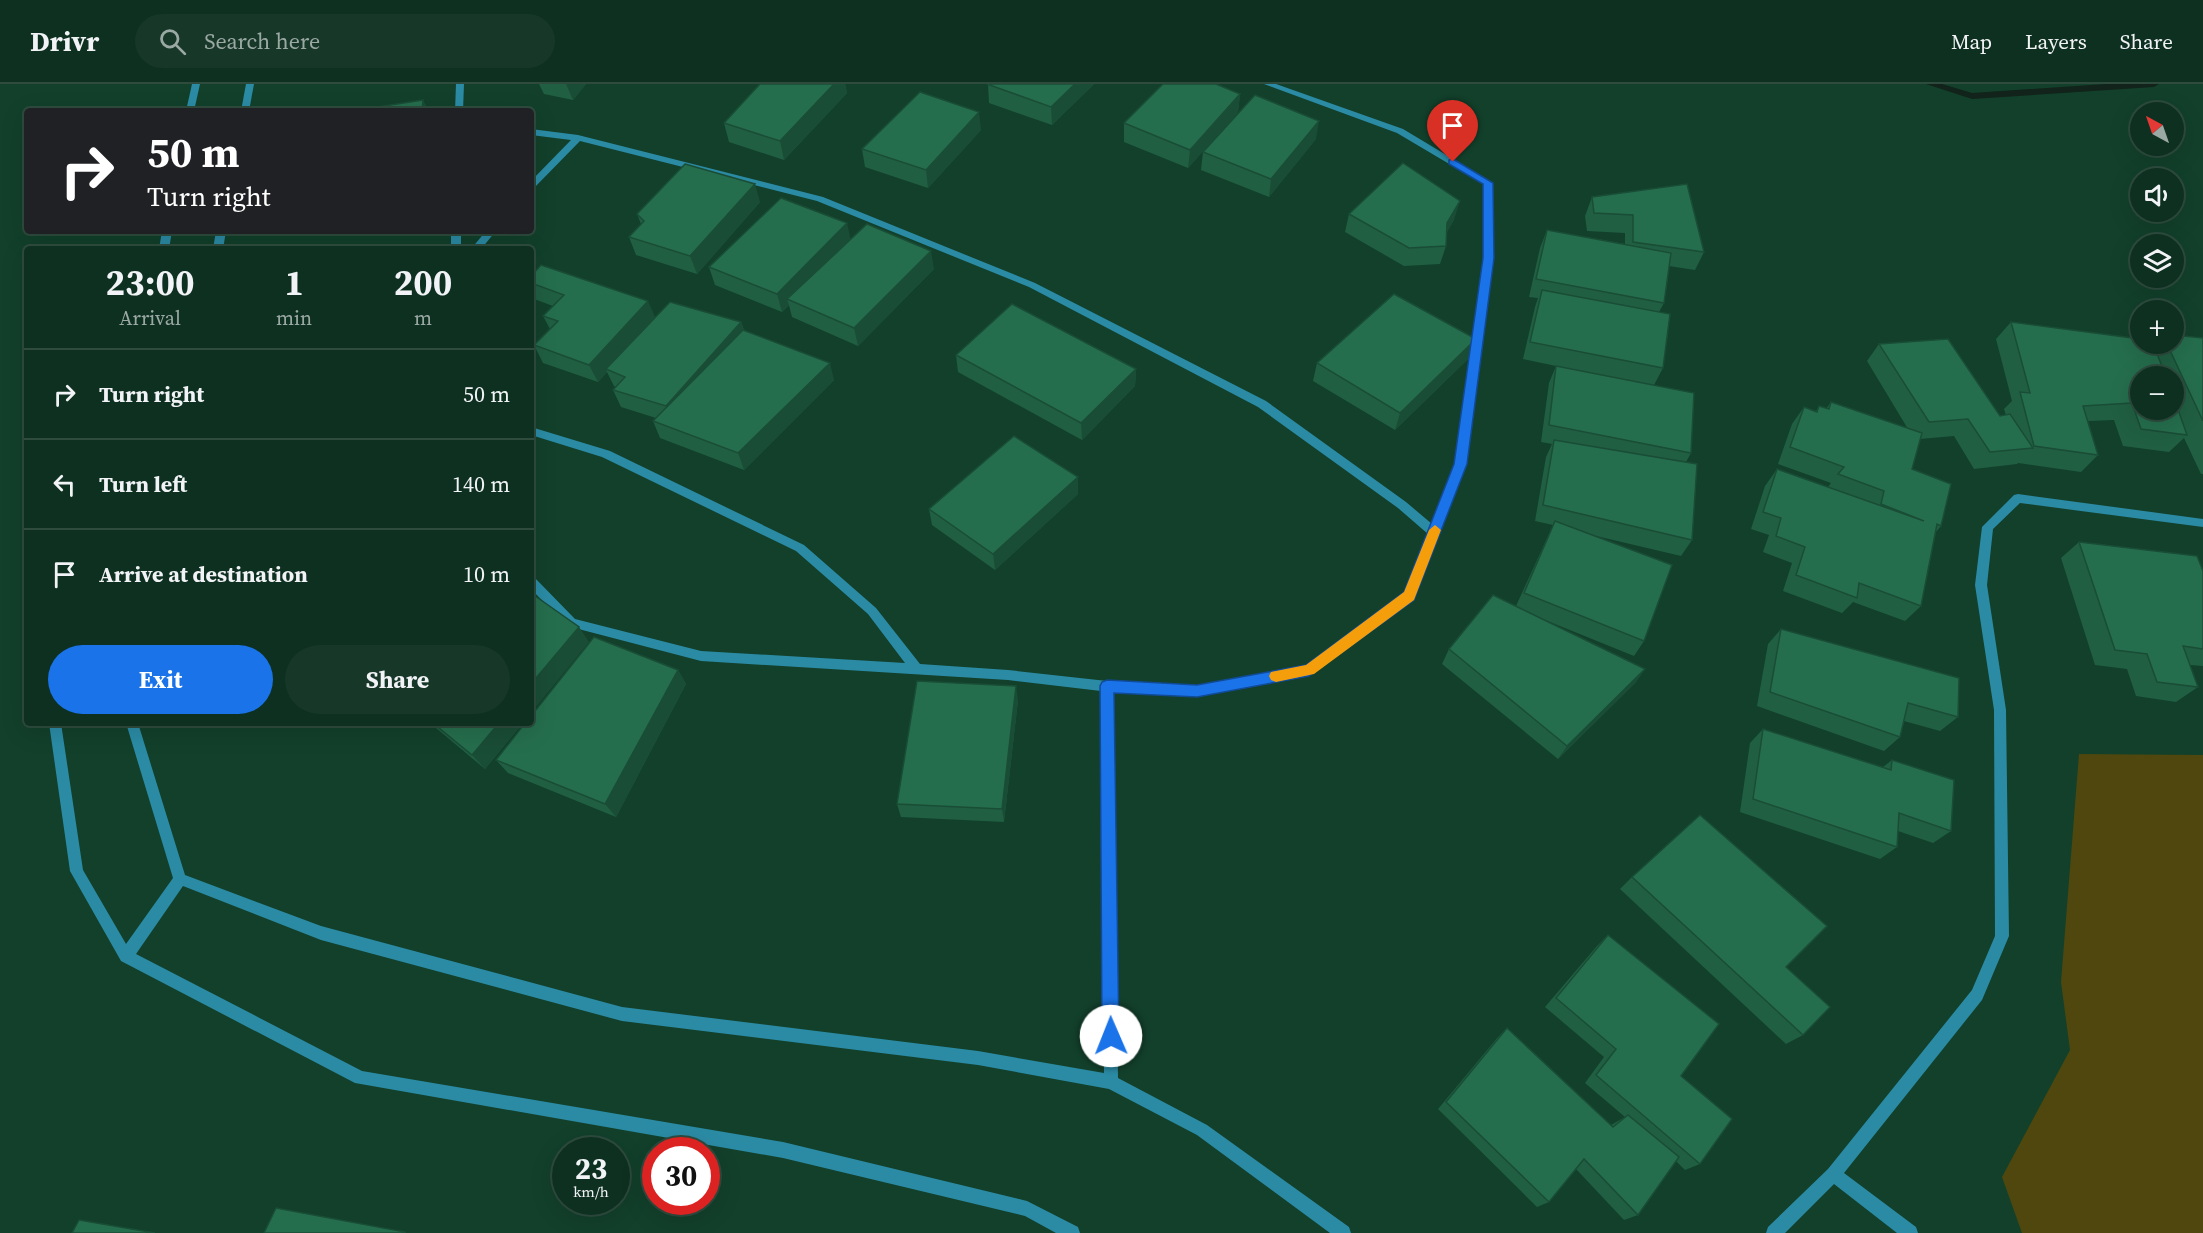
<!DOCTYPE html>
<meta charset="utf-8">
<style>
:root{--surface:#0e3020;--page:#173829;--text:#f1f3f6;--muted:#9ba9a5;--line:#2e4b3e;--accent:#1a73e8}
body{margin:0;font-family:"Source Serif 4",serif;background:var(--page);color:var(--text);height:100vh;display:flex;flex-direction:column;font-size:22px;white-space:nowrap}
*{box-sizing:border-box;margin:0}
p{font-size:20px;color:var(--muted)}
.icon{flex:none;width:33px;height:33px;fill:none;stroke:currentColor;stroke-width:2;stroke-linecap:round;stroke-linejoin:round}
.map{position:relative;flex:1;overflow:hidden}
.sheet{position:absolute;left:24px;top:162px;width:510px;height:480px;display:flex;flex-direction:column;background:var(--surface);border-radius:6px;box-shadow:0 6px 24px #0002,0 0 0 2px var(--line)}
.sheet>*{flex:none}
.hud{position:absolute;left:24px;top:24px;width:510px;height:126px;border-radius:6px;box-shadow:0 6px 24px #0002,0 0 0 2px var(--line);background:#202124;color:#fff;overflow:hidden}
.needle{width:39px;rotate:320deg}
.controls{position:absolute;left:2130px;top:18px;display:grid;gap:12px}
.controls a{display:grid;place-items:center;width:54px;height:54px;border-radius:50%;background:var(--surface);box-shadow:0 6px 24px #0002,0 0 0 2px var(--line);font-size:30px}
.speed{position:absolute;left:552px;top:1053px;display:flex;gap:12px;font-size:30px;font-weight:700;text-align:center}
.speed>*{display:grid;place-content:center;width:78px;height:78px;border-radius:50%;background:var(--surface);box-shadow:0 6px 24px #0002,0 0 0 2px var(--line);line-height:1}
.speed small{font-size:15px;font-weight:400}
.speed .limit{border:9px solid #d22;background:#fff;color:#111}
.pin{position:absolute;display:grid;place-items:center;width:51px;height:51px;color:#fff;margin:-62px -26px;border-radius:50% 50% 50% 0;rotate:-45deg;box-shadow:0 0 6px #0007}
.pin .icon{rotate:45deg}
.me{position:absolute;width:66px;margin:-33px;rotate:359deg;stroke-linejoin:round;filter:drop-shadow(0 0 4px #0008)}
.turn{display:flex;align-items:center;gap:21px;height:126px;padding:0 24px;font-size:27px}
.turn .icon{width:78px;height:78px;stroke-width:2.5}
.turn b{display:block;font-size:42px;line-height:51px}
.eta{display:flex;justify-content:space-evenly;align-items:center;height:102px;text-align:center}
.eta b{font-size:36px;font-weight:700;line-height:42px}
.primary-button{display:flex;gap:12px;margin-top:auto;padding:12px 24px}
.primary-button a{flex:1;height:69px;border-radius:36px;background:var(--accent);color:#fff;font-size:24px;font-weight:700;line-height:69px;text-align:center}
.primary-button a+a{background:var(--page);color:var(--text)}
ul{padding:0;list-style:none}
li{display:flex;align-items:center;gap:18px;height:90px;padding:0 24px;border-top:2px solid var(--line)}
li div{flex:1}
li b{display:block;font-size:22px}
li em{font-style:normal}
header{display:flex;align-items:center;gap:36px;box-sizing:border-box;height:84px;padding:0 30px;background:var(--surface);border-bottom:2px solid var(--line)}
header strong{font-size:28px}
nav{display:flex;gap:33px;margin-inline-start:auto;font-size:21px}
.search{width:420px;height:54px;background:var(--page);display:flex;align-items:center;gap:15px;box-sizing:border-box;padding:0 21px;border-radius:33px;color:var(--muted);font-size:22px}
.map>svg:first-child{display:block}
</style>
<header>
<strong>Drivr</strong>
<div class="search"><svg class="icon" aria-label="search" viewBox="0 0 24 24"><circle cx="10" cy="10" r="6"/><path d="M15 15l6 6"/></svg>Search here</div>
<nav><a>Map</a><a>Layers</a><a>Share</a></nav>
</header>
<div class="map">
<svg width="2203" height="1149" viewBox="0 0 2203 1149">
<rect width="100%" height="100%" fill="#12402b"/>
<polygon fill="#4f470d" points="2079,670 2203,671 2203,1149 2022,1149 2002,1093 2070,966 2061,898"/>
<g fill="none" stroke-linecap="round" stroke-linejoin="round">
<polygon fill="#11231a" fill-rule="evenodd" points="1926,0 1942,0 1972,9 2106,0 2159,0 2154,3 1972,15"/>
<g fill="#2b8ba5" fill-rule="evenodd">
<polygon points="192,0 200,0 194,27 186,27"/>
<polygon points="246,0 254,0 249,27 241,27"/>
<polygon points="456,0 464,0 463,27 455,27"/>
<polygon points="1264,0 1276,0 1403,45 1493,99 1493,173 1466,380 1414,515 1309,591 1197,612 1113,608 1118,994 1207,1041 1349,1143 1351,1149 1330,1149 1197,1051 1109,1005 978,981 622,937 321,856 183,802 136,870 362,987 783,1058 1027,1117 1078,1143 1080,1149 1056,1149 1025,1132 783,1074 355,999 121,877 70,787 49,639 61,639 83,786 126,860 173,794 126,639 138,639 185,791 321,842 622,923 978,967 1104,989 1101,607 1008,596 701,577 567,542 531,505 531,492 535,494 575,535 701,567 905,579 868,530 796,467 602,373 531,351 531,343 610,367 804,461 876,524 920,580 1008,586 1107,597 1197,602 1306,581 1405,509 1428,450 1398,424 1258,323 1029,203 817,117 580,57 534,104 531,105 531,97 571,56 531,51 531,45 578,51 823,113 1035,199 1266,317 1406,418 1432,440 1456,380 1483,173 1483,100 1397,49"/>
<polygon points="162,147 172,147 169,165 159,165"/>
<polygon points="216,147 226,147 223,165 213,165"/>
<rect x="451" y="147" width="10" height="18"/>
<polygon points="486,147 496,147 481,165 471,165"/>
<polygon points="2018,410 2203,435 2203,443 2020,419 1993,445 1987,501 2006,626 2009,852 1982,916 1844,1089 1916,1143 1918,1149 1897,1149 1834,1100 1785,1149 1766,1149 1768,1143 1828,1085 1972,906 1995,852 1994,626 1975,501 1982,443 2014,411"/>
</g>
</g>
<g fill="#205f42" fill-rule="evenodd">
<polygon points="539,0 586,0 573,16 544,10"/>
<polygon points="760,0 845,0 847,9 784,76 729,58 724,39"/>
<polygon points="988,0 1094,0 1052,41 989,19"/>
<polygon points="1240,10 1238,28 1188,84 1124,58 1124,39"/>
<polygon points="981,46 928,104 865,83 862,65"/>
<polygon points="1316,55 1269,113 1201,86 1203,68"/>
<polygon points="1687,100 1704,168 1695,186 1669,182 1664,219 1659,228 1663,284 1654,301 1691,369 1686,378 1692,456 1681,472 1592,451 1644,557 1634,572 1545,536 1645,585 1635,599 1558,675 1442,580 1449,565 1516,522 1553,441 1535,437 1546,373 1552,360 1541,358 1549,299 1556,282 1523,275 1535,223 1538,214 1529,213 1540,164 1547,146 1625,160 1625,149 1587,147 1585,132 1592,113"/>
<polygon points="760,118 697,190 636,171 629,153 641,140 637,130"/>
<polygon points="1349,130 1454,136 1446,149 1446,162 1440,180 1404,182 1345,148"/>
<polygon points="851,155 934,185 858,262 792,233 789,221 782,228 715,201 709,183"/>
<polygon points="531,192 655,234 741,238 744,246 834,296 744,386 660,354 653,337 656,334 621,323 613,306 616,303 614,302 607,288 598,298 543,279 534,261 550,245 543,232 553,222 534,215 531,209"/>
<path d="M2011,238L2140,260H2174L2203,254V390H2201L2184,354L2169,368L2123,362L2114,336L2088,337L2098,371L2081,388L2018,379L2017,380L1974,385L1954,352L1920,355L1912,385L1941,442L1936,448L1921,522L1905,537L1853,518L1842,529L1783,507L1792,479L1763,468L1769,451L1751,445L1765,402L1777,385L1828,403L1831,399L1778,380L1792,340L1804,323L1816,327L1819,322L1826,325L1831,318L1908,345L1867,277L1879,260L2000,332L2006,331L2004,325L2012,317L1996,255ZM2140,292H2174V326Z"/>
<polygon points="1476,255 1470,273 1395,346 1313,297 1317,279"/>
<polygon points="956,271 1136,285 1135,302 1082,356 958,288"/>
<polygon points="1078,410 995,486 932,441 929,425"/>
<polygon points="2079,458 2203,487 2203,582 2190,581 2198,603 2176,618 2136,612 2127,585 2095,581 2061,474"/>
<polygon points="1781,545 1958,633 1940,647 1904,637 1900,653 1884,667 1757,622 1768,560"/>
<polygon points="678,586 686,600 616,733 508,689 496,676"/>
<polygon points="1018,616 1004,738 901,733 897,720"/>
<polygon points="430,639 523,639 485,685"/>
<polygon points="1763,645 1883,683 1892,676 1951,747 1933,759 1898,747 1897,763 1880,775 1740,728 1750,659"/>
<polygon points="1632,793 1786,883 1803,951 1786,960 1620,805"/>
<polygon points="1608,851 1681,992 1700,1080 1685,1086 1676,1077 1638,1131 1624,1136 1576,1085 1549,1118 1537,1123 1438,1025 1498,953 1507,944 1611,1041 1625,1033 1585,999 1604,973 1545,923 1597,862"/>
</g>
<g fill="#1a4d36">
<polygon points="566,0 586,0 573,16"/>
<polygon points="834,0 845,0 847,9 784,76 780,57"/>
<polygon points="1075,0 1094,0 1052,41 1051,23"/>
<polygon points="1240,10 1238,28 1188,84 1190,66"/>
<polygon points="423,16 429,27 422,27"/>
<polygon points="979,28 981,46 928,104 926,86"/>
<polygon points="1319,37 1316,55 1269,113 1271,95"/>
<polygon points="755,100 760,118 697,190 690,172"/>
<polygon points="1460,117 1454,136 1442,157 1447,139"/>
<polygon points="847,139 851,157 787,215 789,221 782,228 777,210"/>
<polygon points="931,167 934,185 858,262 854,244"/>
<polygon points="648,217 656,235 606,285 607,288 598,298 589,281"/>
<polygon points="741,238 747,256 673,339 666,322"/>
<polygon points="1476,255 1470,273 1395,346 1400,329"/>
<polygon points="830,279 834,296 744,386 738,369"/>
<polygon points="1136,285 1135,302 1082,356 1081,339"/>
<polygon points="1078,393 1078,410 995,486 993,470"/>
<polygon points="579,543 589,558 531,629 531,600"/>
<polygon points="1645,585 1635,599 1558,675 1567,662"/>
<polygon points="678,586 686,600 616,733 605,720"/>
<polygon points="1016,602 1018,616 1004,738 1002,725"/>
<polygon points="499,639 523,639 485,685 472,671"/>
</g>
<g fill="#256e4d" stroke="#1a4d36" stroke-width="1.5">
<polygon points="760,0 834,0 780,57 724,39"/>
<polygon points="987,0 1075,0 1051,23"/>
<polygon points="1163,0 1216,0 1240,10 1190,66 1124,39"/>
<polygon points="920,8 979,28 926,86 862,65"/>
<polygon points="1255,11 1319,37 1271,95 1203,68"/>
<polygon points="423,16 422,27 352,27"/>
<polygon points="1403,79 1460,117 1447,139 1446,162 1409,164 1349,130"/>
<polygon points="685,80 755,100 690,172 629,153 644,137 637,130"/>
<polygon points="1687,100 1704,168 1633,158 1633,131 1594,129 1592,113"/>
<polygon points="781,114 847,139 777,210 709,183"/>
<polygon points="867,140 931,167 854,244 787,215"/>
<polygon points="1547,146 1671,169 1664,219 1536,195"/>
<polygon points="541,181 648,217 589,281 534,261 558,237 543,232 564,211 531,199 531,192"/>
<polygon points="1542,206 1670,230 1663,284 1530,258"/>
<polygon points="1394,210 1476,255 1400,329 1317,279"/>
<polygon points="670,218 741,238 666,322 613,306 625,293 606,285"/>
<polygon points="1012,220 1136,285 1081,339 956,271"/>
<polygon points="2011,238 2140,255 2140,260 2153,260 2166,292 2140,292 2140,326 2174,326 2174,314 2187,351 2141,345 2132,319 2083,322 2098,371 2034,362 2020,308 2030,309"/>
<polygon points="743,246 830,279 738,369 653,337"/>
<polygon points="2174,251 2203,254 2203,337 2167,260 2174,260"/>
<polygon points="1948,255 2000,332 2010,330 2033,364 1990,368 1968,335 1929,338 1879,260"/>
<polygon points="1556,282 1694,309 1691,369 1549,341"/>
<polygon points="1831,318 1922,349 1912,385 1951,400 1941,442 1937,440 1921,522 1859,499 1857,514 1796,491 1805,463 1776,452 1781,434 1763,428 1777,385 1924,437 1881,420 1884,407 1838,390 1844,383 1790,363 1804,323 1817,328 1819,322 1829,325"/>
<polygon points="1014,352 1078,393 993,470 929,425"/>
<polygon points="1554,356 1697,380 1692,456 1543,421"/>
<polygon points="1555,437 1672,481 1644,557 1524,509"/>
<polygon points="2079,458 2197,472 2203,487 2203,565 2183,562 2198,603 2157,598 2147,570 2115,566"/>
<polygon points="531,509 579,543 531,600"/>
<polygon points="1493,511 1645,585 1567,662 1449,565"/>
<polygon points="1781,545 1959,594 1958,633 1908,619 1900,653 1770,608"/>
<polygon points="594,553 678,586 605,720 496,676 525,639 531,639 531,632"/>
<polygon points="917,597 1016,602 1002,725 897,720"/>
<polygon points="433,639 499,639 472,671"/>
<polygon points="1763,645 1891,686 1892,676 1954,696 1951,747 1899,729 1897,763 1753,715"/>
<polygon points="1700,731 1827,842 1786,883 1830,923 1803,951 1632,793"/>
<polygon points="1608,851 1719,940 1681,992 1732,1035 1700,1080 1596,991 1616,965 1556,914"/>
<polygon points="1507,944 1613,1043 1628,1031 1679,1073 1638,1131 1584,1075 1549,1118 1446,1018"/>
<polygon points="276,1124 405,1148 405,1149 264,1149"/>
<polygon points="79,1136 155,1149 72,1149"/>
</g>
<polygon fill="#1a73e8" stroke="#114b97" stroke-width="1.5" points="1453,75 1493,99 1494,174 1467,380 1414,516 1309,592 1197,613 1114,609 1119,952 1116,958 1111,960 1105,958 1102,952 1100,602 1102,598 1107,596 1197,601 1306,581 1404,508 1454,380 1483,174 1483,100 1449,80 1449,76"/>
<polygon fill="#f59e0b" points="1435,441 1441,446 1414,516 1314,590 1276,598 1271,596 1269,592 1271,588 1306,581 1404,508 1429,446"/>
</svg>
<div class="controls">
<a><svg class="needle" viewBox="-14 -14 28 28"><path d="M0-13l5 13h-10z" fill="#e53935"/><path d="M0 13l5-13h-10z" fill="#9ba9a5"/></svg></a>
<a><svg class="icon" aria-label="sound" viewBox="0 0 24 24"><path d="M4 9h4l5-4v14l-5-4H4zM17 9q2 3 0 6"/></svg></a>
<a><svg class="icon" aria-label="layers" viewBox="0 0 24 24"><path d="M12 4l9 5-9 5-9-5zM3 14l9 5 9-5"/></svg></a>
<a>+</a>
<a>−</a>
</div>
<div class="speed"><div>23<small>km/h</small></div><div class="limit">30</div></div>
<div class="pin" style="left:1453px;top:78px;background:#d93025"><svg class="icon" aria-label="arrive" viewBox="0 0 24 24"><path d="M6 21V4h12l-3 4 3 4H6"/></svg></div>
<svg class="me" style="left:1111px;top:952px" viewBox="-20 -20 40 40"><circle r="19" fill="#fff"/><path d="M0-13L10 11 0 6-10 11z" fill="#1a73e8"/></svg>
<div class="hud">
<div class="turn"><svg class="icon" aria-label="right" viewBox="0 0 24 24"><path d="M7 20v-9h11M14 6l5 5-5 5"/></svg><div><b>50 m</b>Turn right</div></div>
</div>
<section class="sheet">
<div class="eta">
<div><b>23:00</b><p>Arrival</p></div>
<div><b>1</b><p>min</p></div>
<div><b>200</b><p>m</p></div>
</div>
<ul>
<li><svg class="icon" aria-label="right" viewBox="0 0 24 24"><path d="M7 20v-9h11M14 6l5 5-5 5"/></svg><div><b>Turn right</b></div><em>50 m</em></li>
<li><svg class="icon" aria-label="left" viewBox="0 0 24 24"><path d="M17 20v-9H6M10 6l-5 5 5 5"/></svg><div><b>Turn left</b></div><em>140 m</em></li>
<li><svg class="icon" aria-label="arrive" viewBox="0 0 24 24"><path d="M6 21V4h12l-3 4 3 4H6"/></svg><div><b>Arrive at destination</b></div><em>10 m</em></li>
</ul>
<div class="primary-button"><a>Exit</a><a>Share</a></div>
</section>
</div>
